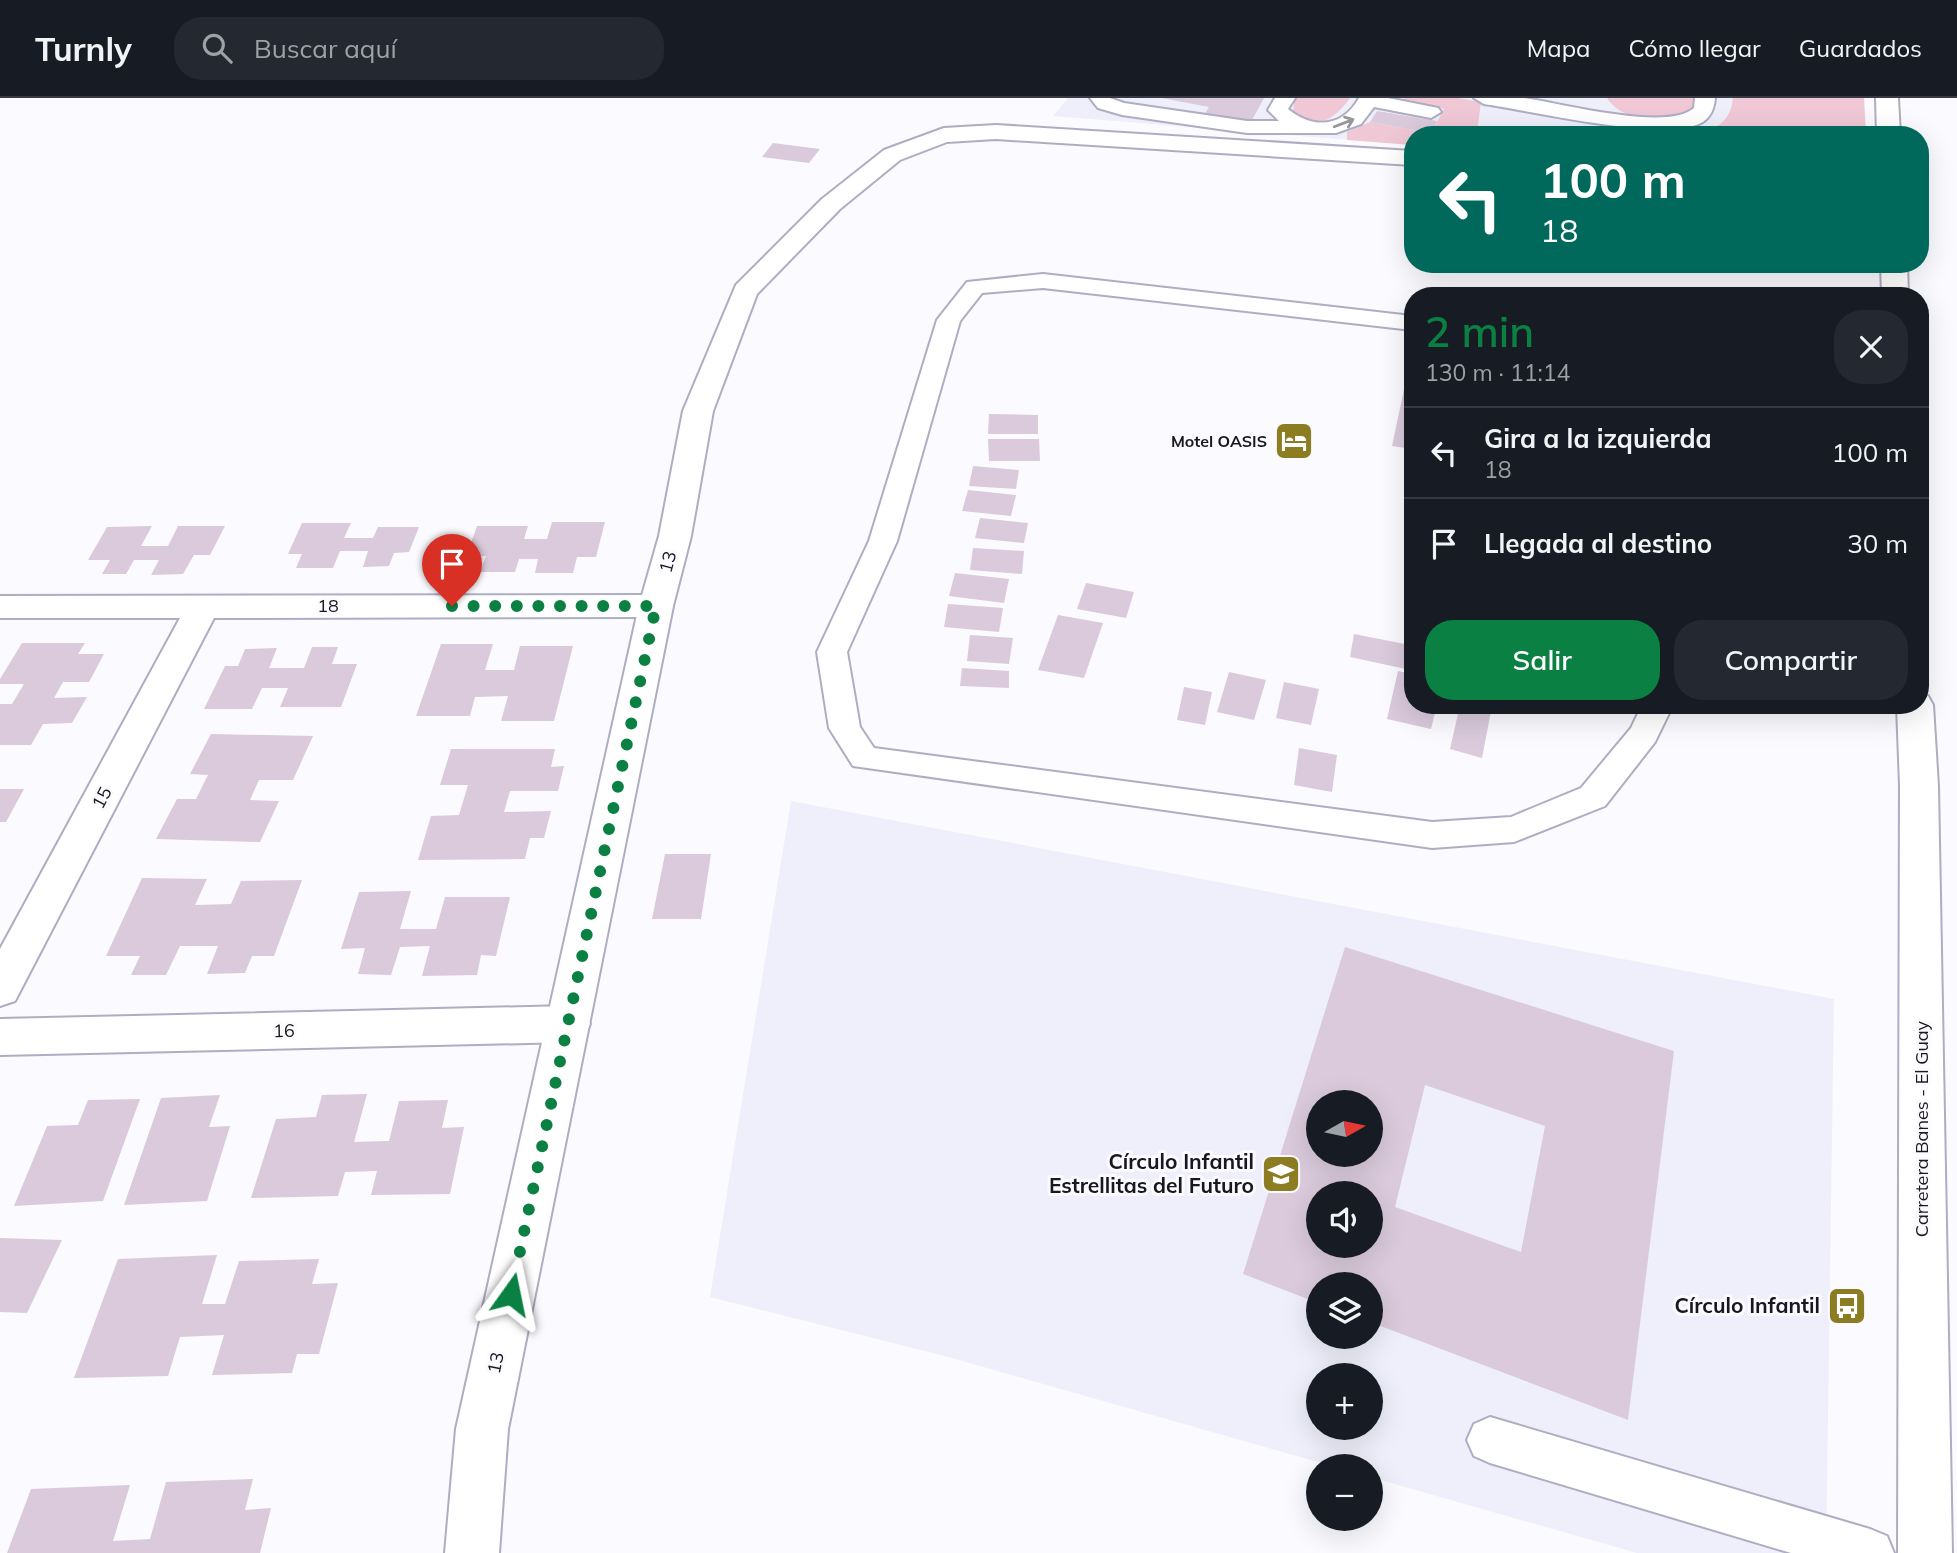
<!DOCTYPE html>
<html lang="es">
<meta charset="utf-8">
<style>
:root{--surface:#171b24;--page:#242831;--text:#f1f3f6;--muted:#9ea1a6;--line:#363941;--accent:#0b8043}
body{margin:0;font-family:Mulish,sans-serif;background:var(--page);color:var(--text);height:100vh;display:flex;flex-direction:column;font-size:26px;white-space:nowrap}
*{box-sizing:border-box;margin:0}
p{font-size:23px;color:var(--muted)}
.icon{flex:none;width:38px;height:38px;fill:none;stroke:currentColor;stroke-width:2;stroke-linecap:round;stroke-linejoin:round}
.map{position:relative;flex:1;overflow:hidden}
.sheet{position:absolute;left:1404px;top:189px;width:525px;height:427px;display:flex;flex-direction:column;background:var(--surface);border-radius:28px;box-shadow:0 7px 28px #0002}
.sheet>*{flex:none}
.guide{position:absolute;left:1404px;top:28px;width:525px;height:147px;border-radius:28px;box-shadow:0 7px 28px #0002;background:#00695c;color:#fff;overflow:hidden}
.needle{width:46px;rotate:81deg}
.tools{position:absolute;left:1306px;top:992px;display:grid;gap:14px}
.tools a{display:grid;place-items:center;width:77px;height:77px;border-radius:50%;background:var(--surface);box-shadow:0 7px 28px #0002;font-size:35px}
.pin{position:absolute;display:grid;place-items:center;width:60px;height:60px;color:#fff;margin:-72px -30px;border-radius:50% 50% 50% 0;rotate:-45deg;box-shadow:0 0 7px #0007}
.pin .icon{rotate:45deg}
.me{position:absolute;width:77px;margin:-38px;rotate:12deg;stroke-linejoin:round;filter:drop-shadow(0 0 5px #0008)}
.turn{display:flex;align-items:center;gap:24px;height:147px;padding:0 21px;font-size:32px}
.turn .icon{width:91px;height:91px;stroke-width:2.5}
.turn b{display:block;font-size:49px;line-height:60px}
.round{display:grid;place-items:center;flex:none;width:74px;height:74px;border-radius:28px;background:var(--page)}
.overview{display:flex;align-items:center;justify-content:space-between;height:119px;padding:0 21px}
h1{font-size:42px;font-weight:600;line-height:52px;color:var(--accent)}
.button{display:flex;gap:14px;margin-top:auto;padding:14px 21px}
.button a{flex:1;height:80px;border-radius:28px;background:var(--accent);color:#fff;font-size:28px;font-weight:600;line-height:80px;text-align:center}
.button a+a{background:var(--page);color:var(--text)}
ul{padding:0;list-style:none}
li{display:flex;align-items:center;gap:21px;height:91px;padding:0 21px;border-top:2px solid var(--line)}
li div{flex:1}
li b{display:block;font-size:26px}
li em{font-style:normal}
header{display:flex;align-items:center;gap:42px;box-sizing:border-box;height:98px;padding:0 35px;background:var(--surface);border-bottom:2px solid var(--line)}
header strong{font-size:33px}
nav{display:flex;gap:38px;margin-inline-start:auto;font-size:24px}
.search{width:490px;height:63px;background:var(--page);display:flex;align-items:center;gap:18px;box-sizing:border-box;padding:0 24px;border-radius:28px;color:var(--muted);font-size:26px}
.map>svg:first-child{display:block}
</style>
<header>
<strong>Turnly</strong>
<div class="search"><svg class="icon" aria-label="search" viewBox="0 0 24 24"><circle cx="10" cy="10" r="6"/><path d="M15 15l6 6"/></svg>Buscar aquí</div>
<nav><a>Mapa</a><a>Cómo llegar</a><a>Guardados</a></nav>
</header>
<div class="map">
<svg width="1957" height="1455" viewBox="0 0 1957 1455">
<rect width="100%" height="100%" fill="#fafaff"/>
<g fill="#efeffb" fill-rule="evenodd">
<polygon points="1068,0 1864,0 1866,37 1412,37 1412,47 1053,18"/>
<path d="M791,703L1834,901L1826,1455H1637L1370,1379V1368H1332L941,1257L710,1199ZM1318,1004H1370V1057H1318ZM1318,1096H1370V1148H1318ZM1318,1186H1370V1239H1318ZM1318,1278H1370V1330H1318Z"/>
</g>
<g fill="#f0c8d5">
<path d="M1295,0H1350C1335,21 1316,35 1293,13Z"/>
<polygon points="1404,0 1458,0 1481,4 1477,34 1500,37 1412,37 1412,47 1347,42 1347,34 1370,24 1431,35 1444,11 1403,2"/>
<path d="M1607,0H1695L1693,12C1669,24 1623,26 1607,0Z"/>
<path d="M1733,0H1864L1866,37H1621C1649,13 1726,61 1733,0Z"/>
</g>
<g fill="#dacadc" fill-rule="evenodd">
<polygon points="1162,0 1264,0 1251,24 1204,17 1209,9"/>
<polygon points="1377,13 1437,23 1431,35 1370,24"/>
<polygon points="773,45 820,51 809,65 762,59"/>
<polygon points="1411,258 1412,258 1412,351 1392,348"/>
<polygon points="989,316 1038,317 1038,336 988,336"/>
<polygon points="988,341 1039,341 1040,363 989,363"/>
<polygon points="973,368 1019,372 1016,391 969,388"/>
<polygon points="968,392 1016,397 1011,418 962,413"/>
<polygon points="980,420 1028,425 1024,445 975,440"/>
<polygon points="552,424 605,424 596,459 577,459 573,475 535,475 538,461 519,461 515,474 480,474 486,458 466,459 477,428 528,428 524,441 547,441"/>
<polygon points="302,425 351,425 344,440 373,440 378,429 419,429 409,454 394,455 389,468 363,469 368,453 340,453 333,470 296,470 302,456 288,456"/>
<polygon points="152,428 141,448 168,448 178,428 225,428 210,457 194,457 183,476 151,477 159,462 134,462 126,476 102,476 110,462 88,462 107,429"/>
<polygon points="973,450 1024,453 1022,476 970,472"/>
<polygon points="955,475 1009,481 1004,505 949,498"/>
<polygon points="1086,485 1134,494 1126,520 1077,511"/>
<polygon points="948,506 1003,510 999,534 944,529"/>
<polygon points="1058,517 1103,525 1084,580 1038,572"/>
<polygon points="1354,536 1410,547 1406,571 1350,559"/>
<polygon points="970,537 1013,540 1009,566 967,563"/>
<polygon points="22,545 85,545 78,556 104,556 89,584 63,584 54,600 87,599 72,625 43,626 31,647 0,647 0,606 12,606 24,586 0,586 0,581"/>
<polygon points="441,546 493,546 485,572 514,572 520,548 573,548 554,623 501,623 508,598 475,599 470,618 416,618"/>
<polygon points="312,549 338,549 332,566 357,566 341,609 280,609 288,590 262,590 252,611 204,611 225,568 238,568 245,551 277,550 269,570 304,570"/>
<polygon points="962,570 1009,573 1009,590 960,588"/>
<polygon points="1398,573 1412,576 1412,607 1437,607 1431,631 1387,621"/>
<polygon points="1229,574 1266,582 1254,622 1217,614"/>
<polygon points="1284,584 1319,591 1311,627 1276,620"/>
<polygon points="1184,589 1212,594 1205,627 1177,622"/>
<polygon points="1460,607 1491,613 1482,660 1450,651"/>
<polygon points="211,636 313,638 293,682 259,682 250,702 279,703 260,744 156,741 177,701 196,701 208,677 190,676"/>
<polygon points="1299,650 1337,657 1332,694 1294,687"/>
<polygon points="451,651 555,651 551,669 564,668 558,693 510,693 504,714 551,713 544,740 530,740 525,761 418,762 431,718 459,717 468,687 440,687"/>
<polygon points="0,691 24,691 6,724 0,724"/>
<polygon points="665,756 711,756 701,821 652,821"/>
<polygon points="142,780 207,781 195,807 231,806 241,783 302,782 274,858 252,858 245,875 207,876 218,848 180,848 166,877 131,877 140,858 106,858"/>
<polygon points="411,793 400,831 436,831 445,799 510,799 496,858 481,857 477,877 422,878 430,848 400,849 391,877 358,876 365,850 341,851 359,794"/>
<path d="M1345,849L1674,953L1628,1322L1370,1224V1186H1318V1205L1243,1176ZM1425,987L1545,1028L1521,1154L1395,1109ZM1318,1004H1370V1057H1318ZM1318,1096H1370V1148H1318Z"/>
<polygon points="367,996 354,1044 389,1043 399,1003 448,1002 442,1030 464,1029 450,1096 371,1097 377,1073 345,1074 338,1098 251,1100 276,1021 316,1019 322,997"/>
<polygon points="220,997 209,1029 230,1028 207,1103 124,1107 161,1000"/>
<polygon points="140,1001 103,1103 14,1108 47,1028 78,1027 88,1002"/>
<polygon points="0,1140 62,1142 27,1215 0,1214"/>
<polygon points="217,1157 202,1206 225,1206 239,1163 319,1161 312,1186 338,1185 319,1256 297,1256 292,1275 212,1277 224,1237 180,1239 168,1278 74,1280 118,1161"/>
<polygon points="253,1381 245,1412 271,1410 260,1455 7,1455 31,1391 130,1387 113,1443 150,1441 166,1384"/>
</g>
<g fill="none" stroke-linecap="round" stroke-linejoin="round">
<g stroke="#aeadc2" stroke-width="4">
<g id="service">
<path d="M1090,0H1110L1124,5L1247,23H1279L1268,12L1275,0H1295L1288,11C1314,32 1343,29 1359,0H1388L1438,10L1441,14L1431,20L1374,9L1361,26L1336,35H1247L1122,17L1098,10Z"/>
<path d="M1474,0C1491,0 1508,0 1524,0C1560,5 1668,34 1694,10L1695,0H1715C1714,12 1710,21 1699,26C1659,43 1532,13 1484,6Z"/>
<polygon points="1043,176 1412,218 1412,232 1043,190 982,195 960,223 897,443 847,554 860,629 874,650 1432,724 1511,719 1581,690 1631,630 1642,607 1673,607 1655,644 1605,708 1514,744 1432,750 853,668 829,630 817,554 869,443 937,222 967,184"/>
<polygon points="1490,1319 1870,1431 1887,1438 1894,1455 1791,1455 1490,1365 1474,1358 1467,1342 1474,1326"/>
</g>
</g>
<g stroke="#aeadc2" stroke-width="4">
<g id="minor">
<polygon points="656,497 668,500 673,508 668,516 656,519 214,520 15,903 0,908 0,851 180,520 0,520 0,498"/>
<polygon points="569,908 584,913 590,926 584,939 569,944 0,957 0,921"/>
</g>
</g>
<g stroke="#aeadc2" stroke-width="4">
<polygon id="tertiary" points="996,27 1412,53 1412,67 996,41 947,44 900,62 840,111 757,196 713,313 691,438 673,508 508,1331 499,1455 445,1455 456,1331 639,508 659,438 683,313 736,187 822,101 884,52 944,30"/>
</g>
<g stroke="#aeadc2" stroke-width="4">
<g id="secondary">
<polygon points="1876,0 1898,0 1900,37 1877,37"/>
<polygon points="1881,166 1907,166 1908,198 1882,198"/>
<polygon points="1920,596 1928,598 1933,607 1938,688 1952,1455 1898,1455 1900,688 1897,607 1920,607"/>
</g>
</g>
<use href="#service" fill="#fff" fill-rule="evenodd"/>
<use href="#minor" fill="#fff" fill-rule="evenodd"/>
<use href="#tertiary" fill="#fff" fill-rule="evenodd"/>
<use href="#secondary" fill="#fff" fill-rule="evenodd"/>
</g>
<defs><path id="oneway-shaft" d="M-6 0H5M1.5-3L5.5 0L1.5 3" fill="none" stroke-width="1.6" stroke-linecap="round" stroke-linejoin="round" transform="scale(1.75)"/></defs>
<use stroke="#98979b" href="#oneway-shaft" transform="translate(1344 25) rotate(-21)"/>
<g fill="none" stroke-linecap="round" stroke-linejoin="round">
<polyline stroke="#0b8043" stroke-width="12" stroke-dasharray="0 21.6" points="452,508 656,508 511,1196"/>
</g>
<defs>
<g id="hotel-square" transform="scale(2.0125)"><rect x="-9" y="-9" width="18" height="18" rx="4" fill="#8c7c22" stroke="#fafaff"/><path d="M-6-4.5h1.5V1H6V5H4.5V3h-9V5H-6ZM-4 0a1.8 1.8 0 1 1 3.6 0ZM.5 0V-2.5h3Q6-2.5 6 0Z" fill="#fff"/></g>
<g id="school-square" transform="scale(2.0125)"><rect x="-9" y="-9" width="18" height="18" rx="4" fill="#8c7c22" stroke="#fafaff"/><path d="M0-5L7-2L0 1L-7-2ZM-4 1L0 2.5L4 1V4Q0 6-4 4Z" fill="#fff"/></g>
<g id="bus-square" transform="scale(2.0125)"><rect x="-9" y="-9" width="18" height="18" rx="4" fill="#8c7c22" stroke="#fafaff"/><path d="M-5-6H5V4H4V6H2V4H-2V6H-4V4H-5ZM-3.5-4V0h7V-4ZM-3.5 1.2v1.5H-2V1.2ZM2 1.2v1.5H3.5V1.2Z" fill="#fff"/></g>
</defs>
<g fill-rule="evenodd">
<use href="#hotel-square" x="1294" y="343"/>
<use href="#school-square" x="1281" y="1076"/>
<use href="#bus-square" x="1847" y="1208"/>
</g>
<g text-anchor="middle" stroke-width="6" stroke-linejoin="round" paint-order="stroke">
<g font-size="16" font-weight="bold" fill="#191820" stroke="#fafaff" text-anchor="end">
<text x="1267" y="349">Motel OASIS</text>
</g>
<g font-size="18" fill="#191820" stroke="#fafaff">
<text transform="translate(668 464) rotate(-75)" y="6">13</text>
<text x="328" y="514">18</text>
<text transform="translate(102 700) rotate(-62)" y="6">15</text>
<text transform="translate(284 933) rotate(-1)" y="6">16</text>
<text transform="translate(1922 1031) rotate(-90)" y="6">Carretera Banes - El Guay</text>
<text transform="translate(496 1265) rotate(-78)" y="6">13</text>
</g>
<g font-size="21" font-weight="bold" fill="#191820" stroke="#fafaff" text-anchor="end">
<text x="1254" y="1071">Círculo Infantil<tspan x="1254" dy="24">Estrellitas del Futuro</tspan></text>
<text x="1820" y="1215">Círculo Infantil</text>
</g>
</g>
</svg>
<div class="tools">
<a><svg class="needle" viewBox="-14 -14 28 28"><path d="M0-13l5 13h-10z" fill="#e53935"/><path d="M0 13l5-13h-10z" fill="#9ea1a6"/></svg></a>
<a><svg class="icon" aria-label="sound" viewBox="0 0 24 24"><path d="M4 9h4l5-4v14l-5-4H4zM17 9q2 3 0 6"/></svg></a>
<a><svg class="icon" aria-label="layers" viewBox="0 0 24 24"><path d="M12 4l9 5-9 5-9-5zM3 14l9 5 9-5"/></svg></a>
<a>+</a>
<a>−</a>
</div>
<div class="pin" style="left:452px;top:508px;background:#d93025"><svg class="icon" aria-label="arrive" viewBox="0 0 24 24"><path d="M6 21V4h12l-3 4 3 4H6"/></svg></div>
<svg class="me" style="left:511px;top:1196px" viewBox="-20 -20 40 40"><path d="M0-17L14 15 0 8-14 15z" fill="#0b8043" stroke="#fff" stroke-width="4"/></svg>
<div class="guide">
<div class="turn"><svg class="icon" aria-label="left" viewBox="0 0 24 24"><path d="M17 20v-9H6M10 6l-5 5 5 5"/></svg><div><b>100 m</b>18</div></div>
</div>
<section class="sheet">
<div class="overview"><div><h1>2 min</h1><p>130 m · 11:14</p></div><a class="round"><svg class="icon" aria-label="close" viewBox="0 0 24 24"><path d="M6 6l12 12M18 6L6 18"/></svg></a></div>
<ul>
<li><svg class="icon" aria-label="left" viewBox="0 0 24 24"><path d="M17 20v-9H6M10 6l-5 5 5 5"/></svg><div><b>Gira a la izquierda</b><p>18</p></div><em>100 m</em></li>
<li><svg class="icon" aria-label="arrive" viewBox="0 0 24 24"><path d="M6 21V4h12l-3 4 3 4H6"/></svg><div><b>Llegada al destino</b></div><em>30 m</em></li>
</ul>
<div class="button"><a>Salir</a><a>Compartir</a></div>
</section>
</div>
